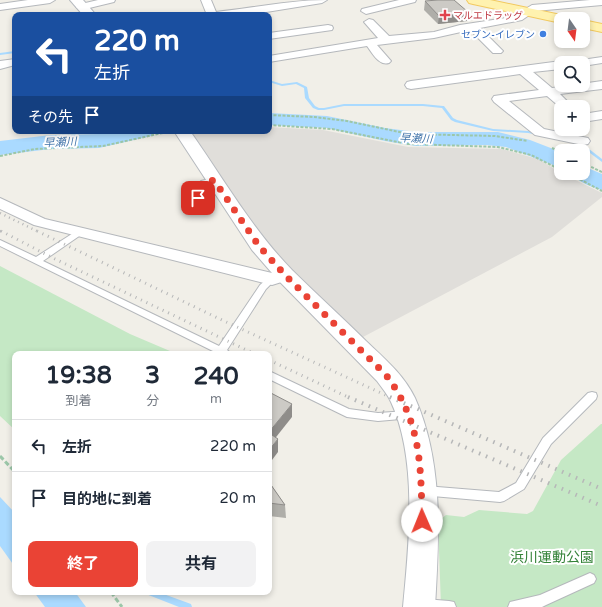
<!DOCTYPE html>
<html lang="ja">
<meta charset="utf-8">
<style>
:root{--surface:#fff;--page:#f2f2f3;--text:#1f2937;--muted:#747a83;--line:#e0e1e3;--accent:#ea4335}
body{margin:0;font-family:"Varela Round","Noto Sans JP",sans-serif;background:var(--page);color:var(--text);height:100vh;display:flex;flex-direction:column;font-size:15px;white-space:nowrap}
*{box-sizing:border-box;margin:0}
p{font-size:13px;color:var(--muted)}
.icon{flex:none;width:22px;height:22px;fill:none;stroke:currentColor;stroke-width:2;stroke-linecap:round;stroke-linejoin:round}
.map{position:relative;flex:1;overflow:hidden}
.panel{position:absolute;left:12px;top:351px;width:260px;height:244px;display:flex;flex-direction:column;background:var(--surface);border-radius:8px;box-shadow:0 2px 6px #0003}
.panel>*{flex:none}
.banner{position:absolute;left:12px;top:12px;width:260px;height:122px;border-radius:8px;box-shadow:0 2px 6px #0003;background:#1a4fa0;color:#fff;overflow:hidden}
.needle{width:26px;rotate:166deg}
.tools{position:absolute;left:554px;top:12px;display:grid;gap:8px}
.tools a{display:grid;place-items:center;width:36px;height:36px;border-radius:8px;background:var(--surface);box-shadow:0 2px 6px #0003;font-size:20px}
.pin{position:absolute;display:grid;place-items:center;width:34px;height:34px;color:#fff;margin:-17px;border-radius:8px;box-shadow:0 2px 6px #0006}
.me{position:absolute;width:44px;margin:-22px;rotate:359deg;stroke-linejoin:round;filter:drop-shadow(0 0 3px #0008)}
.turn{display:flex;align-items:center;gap:14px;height:84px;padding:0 16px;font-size:18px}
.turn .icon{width:52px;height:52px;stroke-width:2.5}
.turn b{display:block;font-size:28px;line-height:34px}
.then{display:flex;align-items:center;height:38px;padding:0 16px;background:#0003;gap:8px;font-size:15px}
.eta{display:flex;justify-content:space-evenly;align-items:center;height:68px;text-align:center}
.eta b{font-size:24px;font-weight:700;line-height:28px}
.primary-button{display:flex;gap:8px;margin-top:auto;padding:8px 16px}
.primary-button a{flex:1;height:46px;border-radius:8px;background:var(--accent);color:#fff;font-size:16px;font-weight:700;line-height:46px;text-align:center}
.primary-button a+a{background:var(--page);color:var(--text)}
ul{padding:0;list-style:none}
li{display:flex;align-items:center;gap:12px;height:52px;padding:0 16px;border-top:1px solid var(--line)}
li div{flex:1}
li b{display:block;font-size:15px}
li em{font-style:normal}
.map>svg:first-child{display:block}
</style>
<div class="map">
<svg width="602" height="607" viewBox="0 0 602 607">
<rect width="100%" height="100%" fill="#f1efe8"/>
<polygon fill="#e0deda" points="269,127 323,130 408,147 502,149 538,159 561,173 602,193 602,197 552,237 363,337 311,289 262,238 191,131 269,131"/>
<g fill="#c5e8c5">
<polygon points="0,266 130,334 177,354 15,354 15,430 0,416"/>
<polygon points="601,424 602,424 602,607 441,607 438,521 446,515 464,517 479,510 527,514 533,511 561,460"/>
</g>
<g fill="#aadaff">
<polygon points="43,138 39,145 0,151 0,145"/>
<polygon points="0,497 15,513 15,567 0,546"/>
<polygon points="34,592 75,592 86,607 45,607"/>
</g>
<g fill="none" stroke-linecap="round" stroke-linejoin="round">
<g fill="#aadaff" fill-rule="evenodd">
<polygon points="15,51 15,53 0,55 0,53"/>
<polygon points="269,80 282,84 297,82 307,87 309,98 315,106 319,108 324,108 344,104 423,104 443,106 444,106 453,118 457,120 493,129 528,131 539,133 540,134 538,135 528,133 493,131 455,122 451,120 442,108 423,106 344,106 324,110 318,110 313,108 305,98 304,88 296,84 282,86 269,82"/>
<polygon points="575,141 580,142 602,159 602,162 578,144 575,143"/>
<polygon points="145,592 158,592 191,604 192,607 179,607 146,594"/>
</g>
<g fill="#aadaff" fill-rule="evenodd">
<polygon points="269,113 327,116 385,128 416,132 498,132 530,140 561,152 561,168 506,147 486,145 416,146 385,141 327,128 269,125"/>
<polygon points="117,131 154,131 151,136 99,148 51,149 0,155 0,141 51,135 99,134"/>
<path d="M583,166L602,174V190C591,187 578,182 571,173H583Z"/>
</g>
<g stroke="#b5b8bc" stroke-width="2">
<g id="lane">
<path d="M214,178L218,180C212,185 208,183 202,190V207L198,209H195L194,190L201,181Z"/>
<polygon points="78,230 81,230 85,232 43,261 219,346 260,285 269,277 272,276 276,279 266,289 227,350 232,354 219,354 0,246 0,240 36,257"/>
<polygon points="269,371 349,409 378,413 408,411 412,412 413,415 412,418 378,421 347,417 269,379"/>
<polygon points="592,392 596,393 597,396 596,399 551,444 524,489 504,501 500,502 421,495 419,491 421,487 425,486 499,492 516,483 543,438 588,393"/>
<polygon points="590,573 594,575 596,579 594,583 546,605 542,607 508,607 510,602 540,595"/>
<polygon points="424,599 449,601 454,602 456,607 418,607 418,605 419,600"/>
</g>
</g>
<g stroke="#b5b8bc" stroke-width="2">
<g id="street">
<polygon points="28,0 55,0 50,3 0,10 0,4"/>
<polygon points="98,0 115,0 114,2 81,10 76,7 77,5"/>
<path d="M201,0H211L216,12C253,8 290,0 327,0L322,3L248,15H207Z"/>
<polygon points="399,0 416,0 415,2 366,14 361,11 362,9"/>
<path d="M590,0H602V5L535,11L522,20L480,28L503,51L501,53H493L470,30L434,38L377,45L391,61L389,63C379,66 373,54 367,46L269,62V56L378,38L364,22L369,19L373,20L389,36L434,32L460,25L506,18L514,16L532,5Z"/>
<polygon points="328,25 332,26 333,28 332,30 269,39 269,33"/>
<polygon points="602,57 602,63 583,66 583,63 573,63 575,61"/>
<polygon points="15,59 15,65 0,69 0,61"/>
<polygon points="561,61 565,63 561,63 561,69 533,72 552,88 602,81 602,89 560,94 573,107 561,107 561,108 547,96 509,101 544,129 588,138 590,141 588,144 583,145 535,135 494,102 492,99 494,96 539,90 520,74 411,89 407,88 405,85 407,82 411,81"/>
<polygon points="602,111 602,119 583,122 583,114"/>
<polygon points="0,198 45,219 272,273 285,269 291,271 294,275 291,279 272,285 34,225 0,209"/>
</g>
</g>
<g stroke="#b6babf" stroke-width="2">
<g id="secondary">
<polygon points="70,0 83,0 96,15 83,15"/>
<path d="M174,131H190C223,178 252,229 292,270C316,294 342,317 366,341C384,358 404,375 415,398C444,463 439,538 435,607H403C409,545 418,460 391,402C388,395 382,388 377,381L278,280L252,250Z"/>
</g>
</g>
<g stroke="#f2c960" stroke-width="2">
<g id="primary">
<polygon points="467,0 490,0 561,15 566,16 567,19 561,19 561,23 473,4 469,3"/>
<polygon points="583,20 602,24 602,32 583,28"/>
</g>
</g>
<g stroke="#9cc7a9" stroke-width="2" stroke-dasharray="3 1.5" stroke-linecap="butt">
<polyline points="269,115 314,117 347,121 409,134 495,136 528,141"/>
<polyline points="269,125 332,129 408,144 498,147 531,155 561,170"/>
<polyline points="552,148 561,152"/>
<polyline points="0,156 35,149 103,146 167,132"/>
<polyline points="583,163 602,172"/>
<polyline points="568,173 602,191"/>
</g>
<g stroke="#9cc7a9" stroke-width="3" stroke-dasharray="5 2.5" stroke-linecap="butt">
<polyline points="0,456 15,472"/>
<polyline points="111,592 122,607"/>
</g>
<use href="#lane" fill="#fff" fill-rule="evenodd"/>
<use href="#street" fill="#fff" fill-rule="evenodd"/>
<use href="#secondary" fill="#fff" fill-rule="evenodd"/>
<use href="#primary" fill="#fff2af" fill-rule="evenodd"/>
<g stroke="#b6b7b8" stroke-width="2.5" stroke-dasharray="1 4" stroke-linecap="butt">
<polyline points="0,213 39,232"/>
<polyline points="0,231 3,232"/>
</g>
<g stroke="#b6b7b8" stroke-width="3" stroke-dasharray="1 5" stroke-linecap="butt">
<polyline points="1,231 55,259 255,354"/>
<polyline points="37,231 224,321 392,398"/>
<polyline points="269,360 350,398"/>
</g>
<g stroke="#b6b7b8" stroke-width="4" stroke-dasharray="1.5 6" stroke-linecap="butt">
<polyline points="348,397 602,506"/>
<polyline points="390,397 602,489"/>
</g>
</g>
<g fill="#afaea9">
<polygon points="425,1 468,12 467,21 438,24 424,10"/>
<polygon points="269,482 285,505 286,518 269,516"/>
</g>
<g fill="#8f8d8a">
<polygon points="468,12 467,21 438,24 439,16"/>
<polygon points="292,404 292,417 269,446 269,432"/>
<polygon points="278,439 278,452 269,464 269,450"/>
</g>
<g fill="#cccac5" stroke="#8f8d8a">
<polygon points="438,0 454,0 468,12 439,16 425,1"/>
<polygon points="269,392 292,404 269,432"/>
<polygon points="269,433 278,439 269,450"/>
<polygon points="269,482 285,505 269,503"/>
</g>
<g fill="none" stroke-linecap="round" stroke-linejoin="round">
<path stroke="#ea4335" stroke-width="7" stroke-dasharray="0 12.6" d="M198,198C198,186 203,183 214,180L259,246L285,275L386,375C421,421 421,465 422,521"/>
</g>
<path fill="#e0444e" stroke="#fff" stroke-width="1.5" d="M443 9h4v4h4v4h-4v4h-4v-4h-4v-4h4z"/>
<circle fill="#3f7fe0" stroke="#fff" stroke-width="1.5" cx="543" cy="34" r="4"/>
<g text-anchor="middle" stroke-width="4" stroke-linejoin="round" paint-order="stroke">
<g font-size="10" fill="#be3a42" stroke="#fff" text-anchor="start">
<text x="453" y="19">マルエドラッグ</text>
</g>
<g font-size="10" fill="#366cbe" stroke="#fff" text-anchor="end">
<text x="535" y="38">セブン-イレブン</text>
</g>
<g font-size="11" font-style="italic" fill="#4174aa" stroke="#fff">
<text transform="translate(416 138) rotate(3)" y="4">早瀬川</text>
<text transform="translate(60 142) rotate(-3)" y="4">早瀬川</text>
</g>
<g font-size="14" fill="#348238" stroke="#fff">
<text x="552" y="562">浜川運動公園</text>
</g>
</g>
</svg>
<div class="tools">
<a><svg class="needle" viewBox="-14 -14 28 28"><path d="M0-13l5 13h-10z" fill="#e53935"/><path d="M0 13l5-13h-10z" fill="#747a83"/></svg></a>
<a><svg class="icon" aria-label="search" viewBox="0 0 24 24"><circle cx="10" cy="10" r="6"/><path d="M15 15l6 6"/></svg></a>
<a>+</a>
<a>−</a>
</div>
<div class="pin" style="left:198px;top:198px;background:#d93025"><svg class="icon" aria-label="arrive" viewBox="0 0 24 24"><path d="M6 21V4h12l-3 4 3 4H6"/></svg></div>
<svg class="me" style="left:422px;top:521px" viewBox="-20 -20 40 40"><circle r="19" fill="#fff"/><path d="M0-13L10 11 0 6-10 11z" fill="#ea4335"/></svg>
<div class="banner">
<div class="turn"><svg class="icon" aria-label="left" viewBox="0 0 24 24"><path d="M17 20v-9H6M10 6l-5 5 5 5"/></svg><div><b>220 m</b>左折</div></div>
<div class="then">その先<svg class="icon" aria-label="arrive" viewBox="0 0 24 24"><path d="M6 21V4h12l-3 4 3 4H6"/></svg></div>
</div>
<section class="panel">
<div class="eta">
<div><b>19:38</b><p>到着</p></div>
<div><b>3</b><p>分</p></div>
<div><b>240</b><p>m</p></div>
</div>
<ul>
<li><svg class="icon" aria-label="left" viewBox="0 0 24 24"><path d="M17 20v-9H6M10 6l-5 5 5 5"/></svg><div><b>左折</b></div><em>220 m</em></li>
<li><svg class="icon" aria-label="arrive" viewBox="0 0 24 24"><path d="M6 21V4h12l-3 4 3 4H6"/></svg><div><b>目的地に到着</b></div><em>20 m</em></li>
</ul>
<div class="primary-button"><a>終了</a><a>共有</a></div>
</section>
</div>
